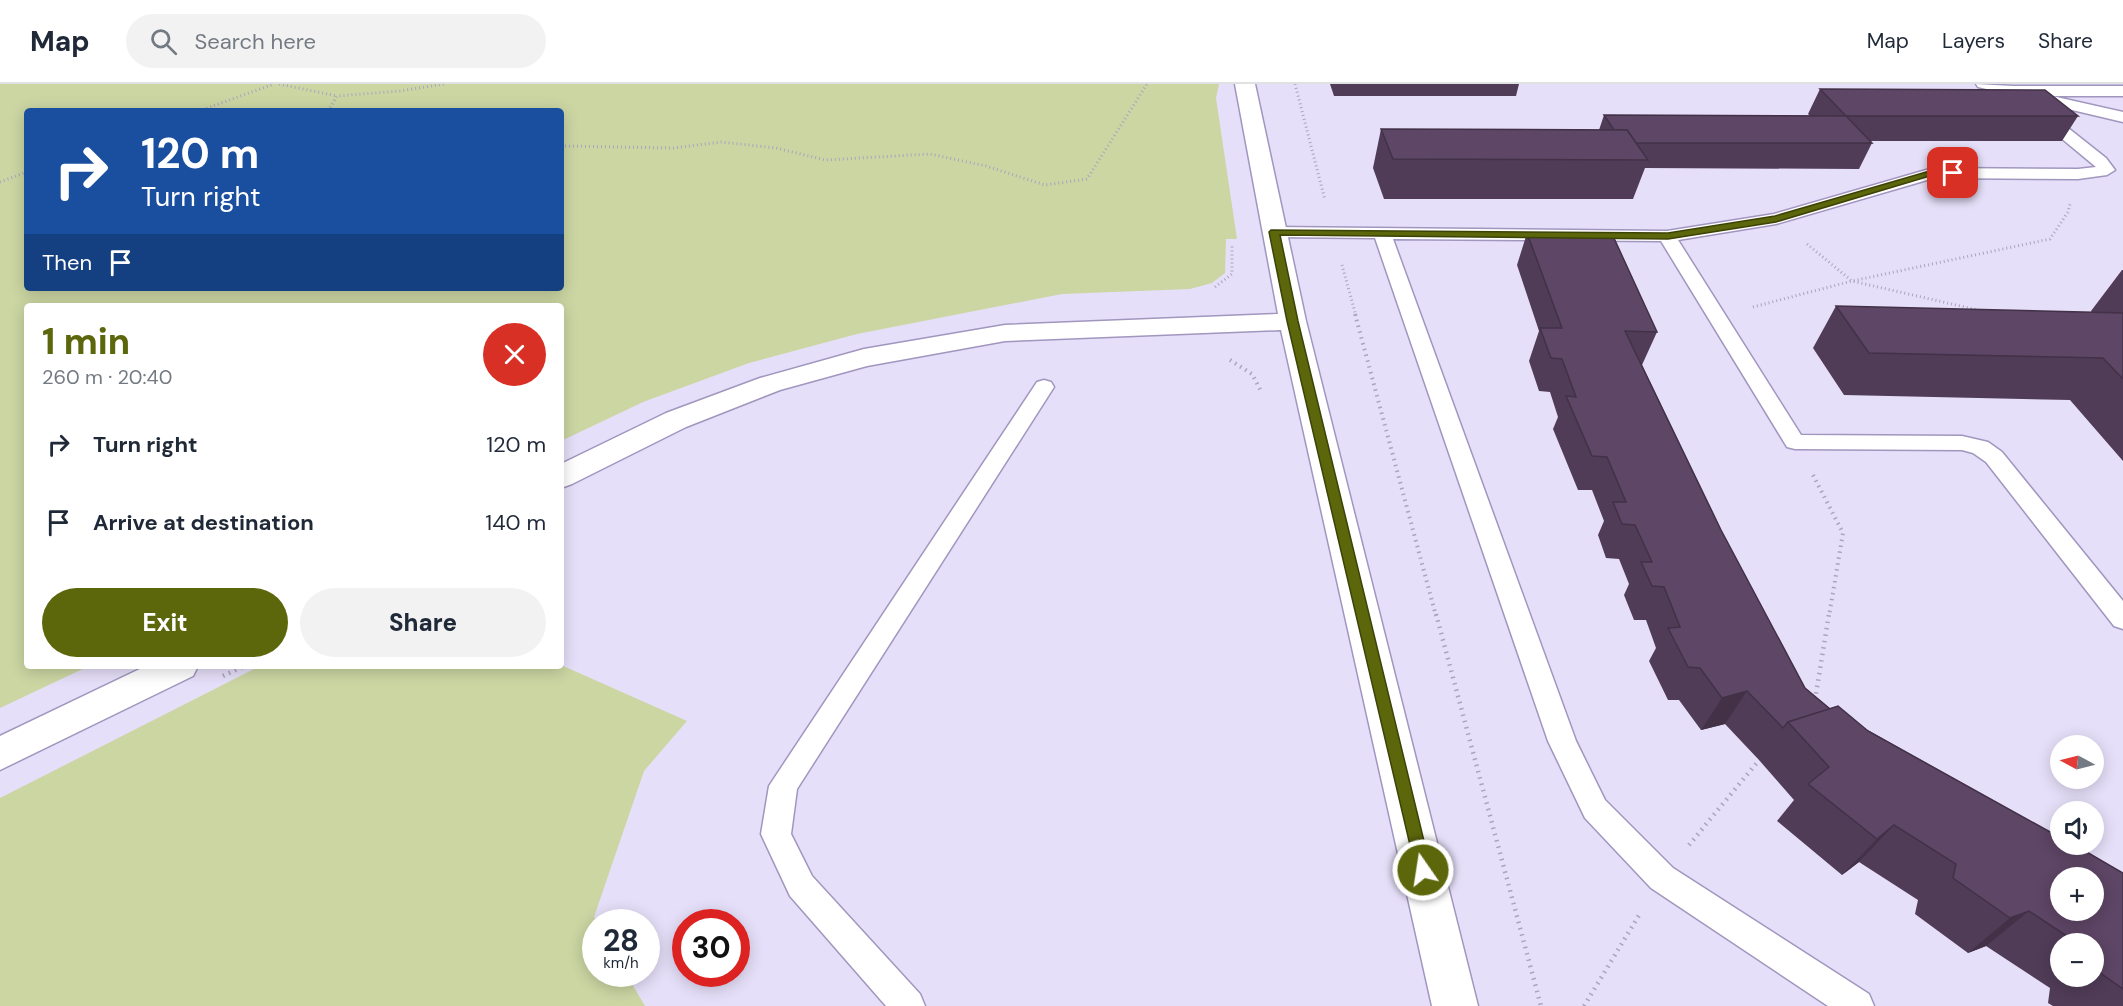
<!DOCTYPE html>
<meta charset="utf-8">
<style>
:root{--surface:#fff;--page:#f2f2f3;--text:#1f2937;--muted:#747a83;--line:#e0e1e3;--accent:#5c670c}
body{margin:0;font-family:"DM Sans",sans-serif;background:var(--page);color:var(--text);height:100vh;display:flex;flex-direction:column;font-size:22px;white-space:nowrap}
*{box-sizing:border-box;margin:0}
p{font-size:20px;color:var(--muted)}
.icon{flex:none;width:33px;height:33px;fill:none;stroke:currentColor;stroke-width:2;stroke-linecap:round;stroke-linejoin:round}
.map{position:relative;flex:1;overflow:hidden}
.side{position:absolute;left:24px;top:219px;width:540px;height:366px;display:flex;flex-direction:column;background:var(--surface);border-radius:6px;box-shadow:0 3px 15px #0003}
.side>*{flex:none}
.hud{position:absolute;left:24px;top:24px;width:540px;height:183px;border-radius:6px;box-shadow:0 3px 15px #0003;background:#1a4fa0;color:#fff;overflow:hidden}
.needle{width:39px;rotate:277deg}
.controls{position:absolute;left:2050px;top:651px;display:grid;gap:12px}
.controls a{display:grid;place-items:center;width:54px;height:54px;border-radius:50%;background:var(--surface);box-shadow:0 3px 15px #0003;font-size:30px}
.speed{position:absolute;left:582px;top:825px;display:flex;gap:12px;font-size:30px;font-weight:700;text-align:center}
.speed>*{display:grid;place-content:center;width:78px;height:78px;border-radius:50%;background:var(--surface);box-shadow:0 3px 15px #0003;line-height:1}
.speed small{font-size:15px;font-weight:400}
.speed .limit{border:9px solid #d22;background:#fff;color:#111}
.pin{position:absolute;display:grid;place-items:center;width:51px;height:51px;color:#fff;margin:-26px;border-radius:12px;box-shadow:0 3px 9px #0006}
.me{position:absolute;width:66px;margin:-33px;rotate:347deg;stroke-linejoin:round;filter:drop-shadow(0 0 4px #0008)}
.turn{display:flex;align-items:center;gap:21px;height:126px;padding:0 18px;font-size:27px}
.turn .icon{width:78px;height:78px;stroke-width:2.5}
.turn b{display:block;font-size:42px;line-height:51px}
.then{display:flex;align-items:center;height:57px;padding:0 18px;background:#0003;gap:12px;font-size:22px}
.round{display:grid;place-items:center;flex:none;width:63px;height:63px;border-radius:32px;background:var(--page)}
.headline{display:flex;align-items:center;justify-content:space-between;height:102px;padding:0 18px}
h1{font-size:36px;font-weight:800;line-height:45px;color:var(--accent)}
.cta{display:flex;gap:12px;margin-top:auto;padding:12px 18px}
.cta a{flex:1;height:69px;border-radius:36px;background:var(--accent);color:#fff;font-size:24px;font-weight:800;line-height:69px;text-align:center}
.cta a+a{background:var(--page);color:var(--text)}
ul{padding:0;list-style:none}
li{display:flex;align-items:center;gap:18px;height:78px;padding:0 18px}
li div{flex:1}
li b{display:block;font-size:22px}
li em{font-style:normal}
header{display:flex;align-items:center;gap:36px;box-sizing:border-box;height:84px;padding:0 30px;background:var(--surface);border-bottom:2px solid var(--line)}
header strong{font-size:28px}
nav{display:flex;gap:33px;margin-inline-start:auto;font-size:21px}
.search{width:420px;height:54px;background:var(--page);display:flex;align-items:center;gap:15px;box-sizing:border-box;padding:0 21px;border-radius:33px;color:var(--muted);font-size:22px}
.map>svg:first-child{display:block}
</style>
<header>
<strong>Map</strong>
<div class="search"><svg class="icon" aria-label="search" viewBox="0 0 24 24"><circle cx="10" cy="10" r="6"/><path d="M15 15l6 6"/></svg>Search here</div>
<nav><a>Map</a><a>Layers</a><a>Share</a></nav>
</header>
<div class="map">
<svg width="2123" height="922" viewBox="0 0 2123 922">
<rect width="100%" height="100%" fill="#e6dff9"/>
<g fill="#ccd6a3" fill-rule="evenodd">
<path d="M0,0H1219L1216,14L1237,155H1226L1225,189L1212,199L1190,205L1062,210L857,250L749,279L643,318L561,357V222H27V582H89L0,624ZM27,27H561V204H27Z"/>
<polygon points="561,581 687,637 644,687 594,833 597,838 596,890 626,890 645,922 0,922 0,714 260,582"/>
</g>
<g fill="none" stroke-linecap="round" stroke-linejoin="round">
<g stroke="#a196be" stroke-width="3">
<g id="service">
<polygon points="1976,0 2013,2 2123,2 2123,12 2052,12 2123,28 2123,38 2034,17 2106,74 2115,86 2107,91 2078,95 1934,94 1776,140 1678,156 1801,351 1962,352 1988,358 2002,368 2123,517 2123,545 2114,542 1986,378 1973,369 1962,366 1795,365 1787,363 1661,157 1393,155 1576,657 1605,716 1673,784 1869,910 1874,922 1828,922 1651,804 1585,734 1548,657 1375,154 1274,153 1268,152 1265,148 1268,144 1274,143 1667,147 1774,130 1933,84 2078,85 2096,83 2008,10 1978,3"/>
<polygon points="1044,296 1051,298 1054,303 797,705 791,750 812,792 920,910 925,922 886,922 790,812 761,750 769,702 1037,298"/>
</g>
</g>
<g stroke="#a196be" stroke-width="3">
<g id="minor">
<polygon points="1235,0 1255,0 1306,237 1478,922 1432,922 1281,246 1005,257 867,282 780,306 686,343 572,400 561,404 561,380 666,329 760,294 864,265 1005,241 1278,230"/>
<polygon points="146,582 198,582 193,592 0,686 0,652"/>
</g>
</g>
<g stroke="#aba5bb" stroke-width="3" stroke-dasharray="1 3" stroke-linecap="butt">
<polyline points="279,0 337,12"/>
<polyline points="1295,0 1325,116"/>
<polyline points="199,27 274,0"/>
<polyline points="328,27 337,12 400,7 444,0"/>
<polyline points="561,62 674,64 721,58 776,64 825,76 930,70 986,82 1045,101 1087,95 1147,0"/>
<polyline points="0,98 27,88"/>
<polyline points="1807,160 1852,197 2050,155 2068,128 2070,120"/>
<polyline points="1342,181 1356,232"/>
<polyline points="1215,203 1232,190 1232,161"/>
<polyline points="1753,223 1852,197 1982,227"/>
</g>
<g stroke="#aba5bb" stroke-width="4" stroke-dasharray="1.5 4.5" stroke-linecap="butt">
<polyline points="1355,230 1436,532"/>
<polyline points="1230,276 1252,290 1262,309"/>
<polyline points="1813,391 1843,449 1829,532"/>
</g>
<g stroke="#aba5bb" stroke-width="4.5" stroke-dasharray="1.5 5" stroke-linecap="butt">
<polyline points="1436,530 1541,922"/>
<polyline points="223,592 244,582"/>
<polyline points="1815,616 1829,530"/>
<polyline points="1689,761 1759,676"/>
<polyline points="1584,922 1641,828"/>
</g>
<use href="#service" fill="#fff" fill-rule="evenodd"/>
<use href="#minor" fill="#fff" fill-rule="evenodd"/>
</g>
<g fill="#513c58" fill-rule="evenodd">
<polygon points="1330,0 1519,0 1516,12 1334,12"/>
<polygon points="1820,5 2078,32 2062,57 1870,57 1872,59 1859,85 1645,84 1633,115 1384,115 1373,84 1381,45 1599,46 1604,31 1810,32 1808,30"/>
<path d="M1527,149L1657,248L1642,281L1721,446L1805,604L1830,625L2123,789V922H2053L2048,919L2050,904L1986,862L1968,869L1915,830L1918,816L1859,778L1842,791L1777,737L1794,716L1759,676L1725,640L1701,646L1679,616H1668L1649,577L1656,564L1646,536H1634L1624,511L1629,500L1619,475L1606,474L1598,451L1604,437L1592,406H1578L1553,345L1558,333L1550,308L1539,307L1529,277L1539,247L1517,181ZM2061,860H2094V892H2061Z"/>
<polygon points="2122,186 2123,186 2123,377 2070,316 1844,311 1813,264 1836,222 2092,229 2091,227"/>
</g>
<g fill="#423147">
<polygon points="1747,607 1725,640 1701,646 1722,614"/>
<polygon points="1894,741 1859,778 1842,791 1877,755"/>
<polygon points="2029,827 1986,862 1968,869 2010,834"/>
</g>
<g fill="#5e4666" stroke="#423147" stroke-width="1.5" fill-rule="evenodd">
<polygon points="1820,5 2045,6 2078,32 1846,32"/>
<polygon points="1604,31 1846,32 1872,59 1636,59 1627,46 1614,46"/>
<polygon points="1381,45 1627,46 1648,76 1393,75"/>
<polygon points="1527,149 1613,152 1657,248 1625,247 1721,446 1805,604 1830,625 1788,638 1783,644 1747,607 1722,614 1700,584 1688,583 1668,544 1680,543 1664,503 1652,502 1641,478 1652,478 1635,441 1622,440 1613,418 1626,418 1607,373 1592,372 1566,312 1576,313 1562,275 1551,274 1540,244 1562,244"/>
<polygon points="1836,222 2123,229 2123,295 2103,274 1869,269"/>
<path d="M1838,622L1868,647L2061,754V760H2073L2123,789V905L2096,886L2097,871L2094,869V860H2079L2029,827L2010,834L1953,794L1956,780L1894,741L1877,755L1808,700L1829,683L1788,638ZM2061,794H2094V826H2061Z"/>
</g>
<polygon fill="#5c670c" stroke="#3c4308" stroke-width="1.5" points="1933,86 1953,86 1958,89 1953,92 1933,91 1776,138 1668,155 1280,151 1298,237 1431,786 1429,791 1423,793 1417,791 1287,237 1269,148 1271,146 1668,149 1775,132"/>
</svg>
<div class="controls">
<a><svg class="needle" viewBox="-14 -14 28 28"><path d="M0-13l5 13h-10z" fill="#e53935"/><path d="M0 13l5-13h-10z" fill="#747a83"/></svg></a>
<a><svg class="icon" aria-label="sound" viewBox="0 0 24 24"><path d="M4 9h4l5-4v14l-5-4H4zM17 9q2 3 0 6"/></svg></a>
<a>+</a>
<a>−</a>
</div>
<div class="speed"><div>28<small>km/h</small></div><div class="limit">30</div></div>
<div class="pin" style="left:1953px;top:89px;background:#d93025"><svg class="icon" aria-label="arrive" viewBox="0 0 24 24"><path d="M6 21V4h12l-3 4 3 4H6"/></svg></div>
<svg class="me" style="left:1423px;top:786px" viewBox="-20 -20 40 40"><circle r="17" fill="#5c670c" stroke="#fff" stroke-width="3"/><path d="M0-11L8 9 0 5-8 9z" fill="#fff"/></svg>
<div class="hud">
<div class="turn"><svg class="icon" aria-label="right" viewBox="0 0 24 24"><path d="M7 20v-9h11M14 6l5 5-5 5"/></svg><div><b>120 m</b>Turn right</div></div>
<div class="then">Then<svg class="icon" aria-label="arrive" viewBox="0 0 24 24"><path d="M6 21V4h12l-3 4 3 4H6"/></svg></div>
</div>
<section class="side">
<div class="headline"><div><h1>1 min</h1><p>260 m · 20:40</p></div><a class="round" style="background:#d93025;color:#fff"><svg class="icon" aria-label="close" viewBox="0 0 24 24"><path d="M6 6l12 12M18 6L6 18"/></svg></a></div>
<ul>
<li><svg class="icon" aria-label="right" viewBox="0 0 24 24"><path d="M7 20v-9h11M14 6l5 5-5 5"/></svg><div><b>Turn right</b></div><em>120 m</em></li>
<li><svg class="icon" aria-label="arrive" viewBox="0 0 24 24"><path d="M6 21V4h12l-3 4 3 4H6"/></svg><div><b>Arrive at destination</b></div><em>140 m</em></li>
</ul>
<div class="cta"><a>Exit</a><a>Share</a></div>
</section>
</div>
